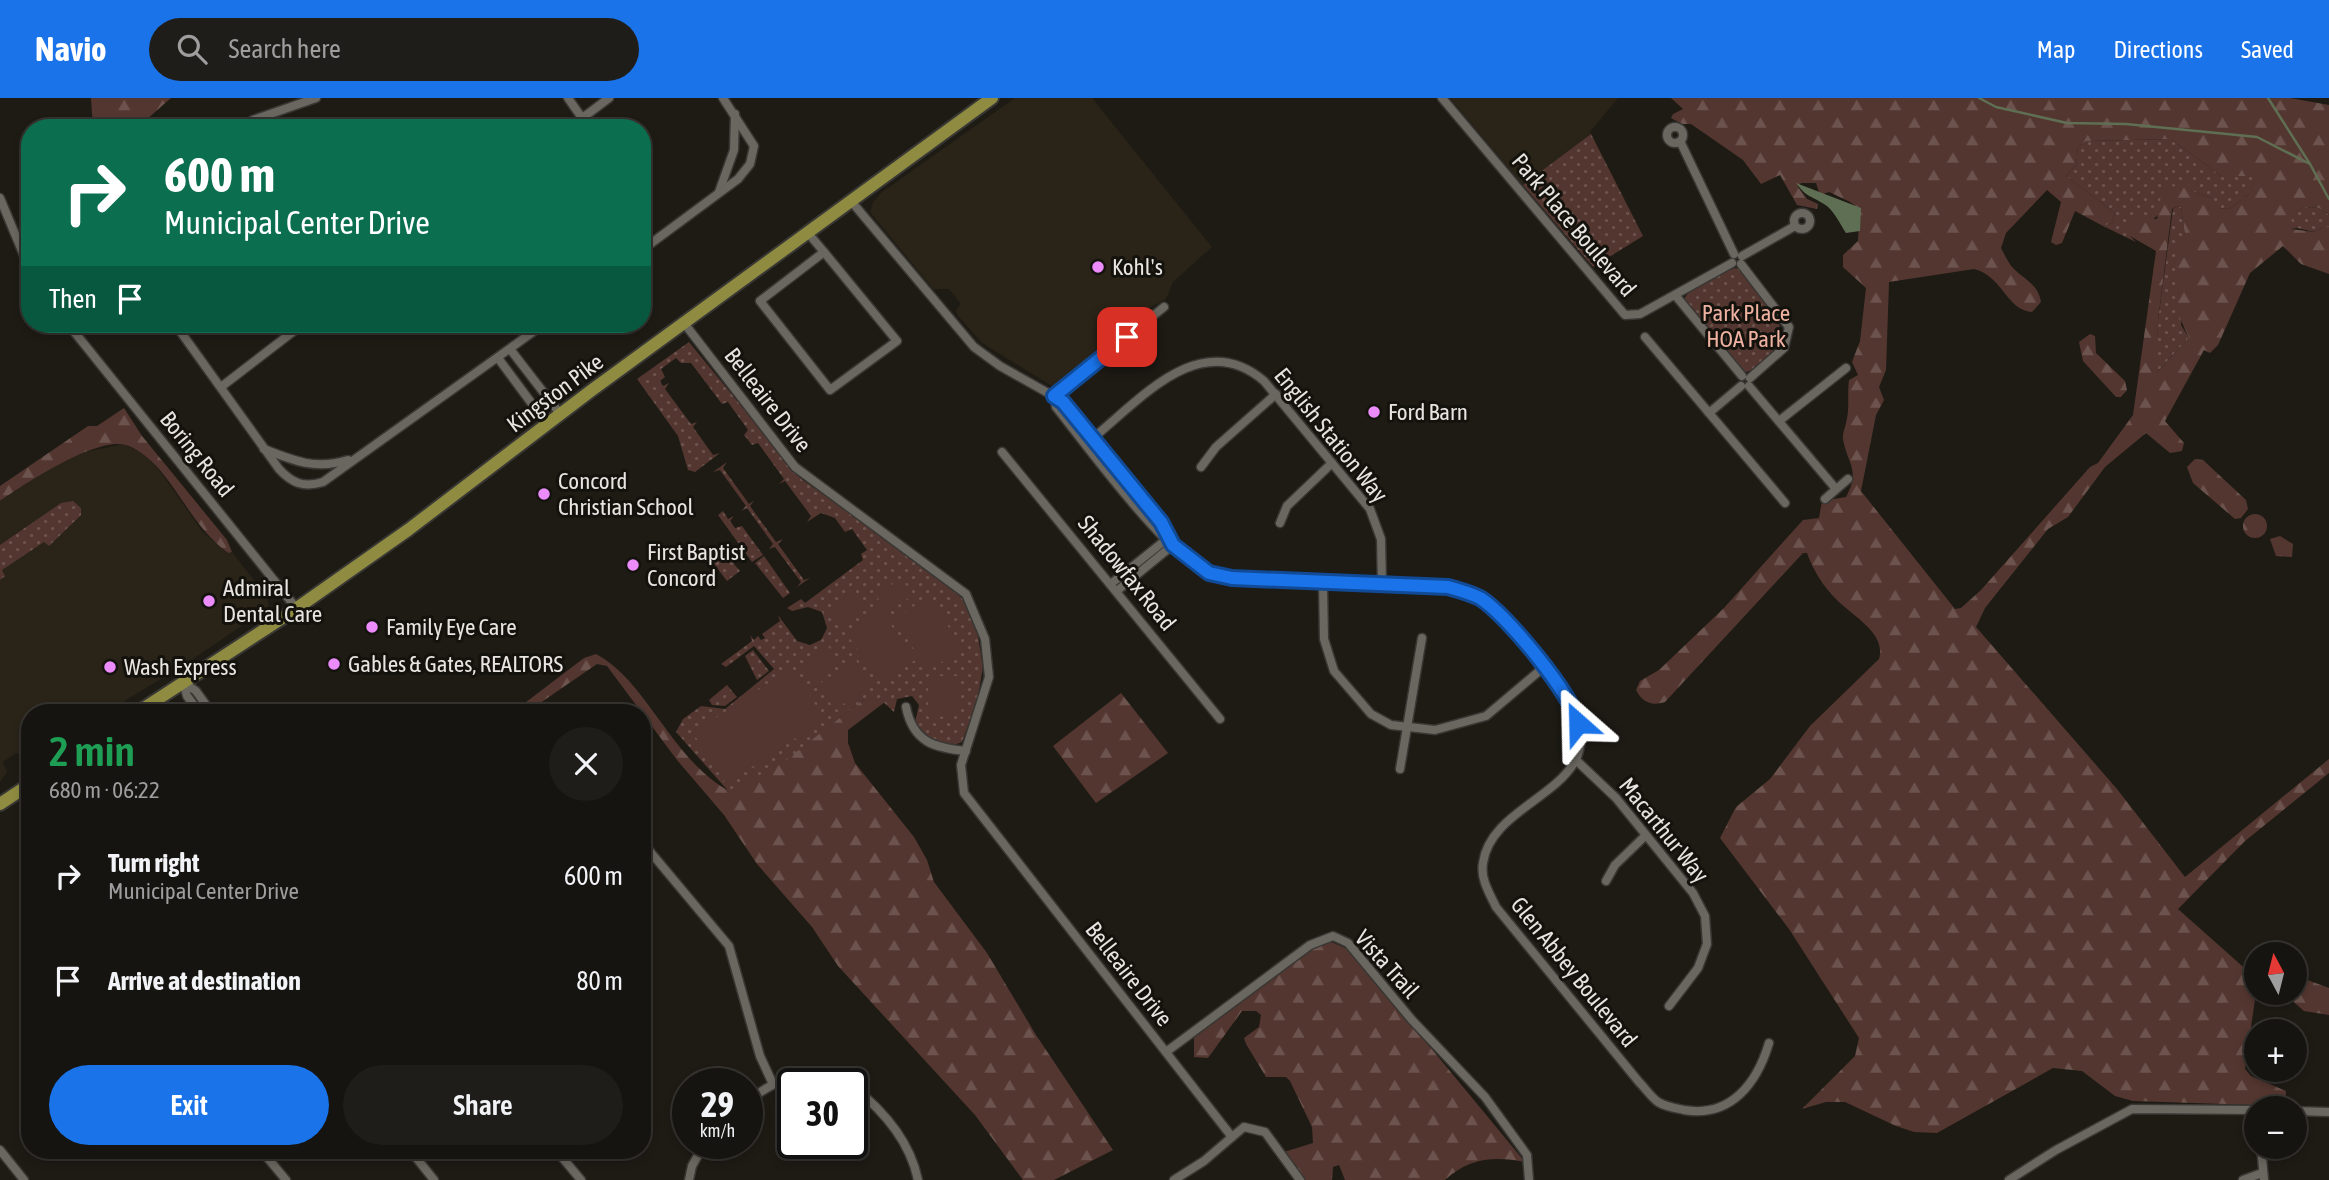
<!DOCTYPE html>
<meta charset="utf-8">
<style>
:root{--surface:#161410;--page:#1f1d19;--text:#f1f3f6;--muted:#9e9e9f;--line:#353330;--accent:#1a73e8}
body{margin:0;font-family:"Asap Condensed",sans-serif;background:var(--page);color:var(--text);height:100vh;display:flex;flex-direction:column;font-size:26px;white-space:nowrap}
*{box-sizing:border-box;margin:0}
p{font-size:23px;color:var(--muted)}
.icon{flex:none;width:38px;height:38px;fill:none;stroke:currentColor;stroke-width:2;stroke-linecap:round;stroke-linejoin:round}
.map{position:relative;flex:1;overflow:hidden}
.details{position:absolute;left:21px;top:606px;width:630px;height:455px;display:flex;flex-direction:column;background:var(--surface);border-radius:28px;box-shadow:0 4px 10px #0003,0 0 0 2px var(--line)}
.details>*{flex:none}
.banner{position:absolute;left:21px;top:21px;width:630px;height:214px;border-radius:28px;box-shadow:0 4px 10px #0003,0 0 0 2px var(--line);background:#0b6e4f;color:#fff;overflow:hidden}
.needle{width:46px;rotate:353deg}
.controls{position:absolute;left:2244px;top:844px;display:grid;gap:14px}
.controls a{display:grid;place-items:center;width:63px;height:63px;border-radius:50%;background:var(--surface);box-shadow:0 4px 10px #0003,0 0 0 2px var(--line);font-size:35px}
.speed{position:absolute;left:672px;top:970px;display:flex;gap:14px;font-size:35px;font-weight:700;text-align:center}
.speed>*{display:grid;place-content:center;width:91px;height:91px;border-radius:50%;background:var(--surface);box-shadow:0 4px 10px #0003,0 0 0 2px var(--line);line-height:1}
.speed small{font-size:18px;font-weight:400}
.speed .limit{border:4px solid #111;border-radius:10px;background:#fff;color:#111}
.pin{position:absolute;display:grid;place-items:center;width:60px;height:60px;color:#fff;margin:-30px;border-radius:14px;box-shadow:0 4px 10px #0006}
.me{position:absolute;width:77px;margin:-38px;rotate:335deg;stroke-linejoin:round;filter:drop-shadow(0 0 5px #0008)}
.turn{display:flex;align-items:center;gap:24px;height:147px;padding:0 28px;font-size:32px}
.turn .icon{width:91px;height:91px;stroke-width:2.5}
.turn b{display:block;font-size:49px;line-height:60px}
.then{display:flex;align-items:center;height:66px;padding:0 28px;background:#0003;gap:14px;font-size:26px}
.round{display:grid;place-items:center;flex:none;width:74px;height:74px;border-radius:37px;background:var(--page)}
.overview{display:flex;align-items:center;justify-content:space-between;height:119px;padding:0 28px}
h1{font-size:42px;font-weight:600;line-height:52px;color:#1e9e55}
.button{display:flex;gap:14px;margin-top:auto;padding:14px 28px}
.button a{flex:1;height:80px;border-radius:42px;background:var(--accent);color:#fff;font-size:28px;font-weight:600;line-height:80px;text-align:center}
.button a+a{background:var(--page);color:var(--text)}
ul{padding:0;list-style:none}
li{display:flex;align-items:center;gap:21px;height:105px;padding:0 28px}
li div{flex:1}
li b{display:block;font-size:26px}
li em{font-style:normal}
header{display:flex;align-items:center;gap:42px;box-sizing:border-box;height:98px;padding:0 35px;background:var(--accent);color:#fff}
header strong{font-size:33px}
nav{display:flex;gap:38px;margin-inline-start:auto;font-size:24px}
.search{width:490px;height:63px;background:var(--page);display:flex;align-items:center;gap:18px;box-sizing:border-box;padding:0 24px;border-radius:38px;color:var(--muted);font-size:26px}
.map>svg:first-child{display:block}
</style>
<header>
<strong>Navio</strong>
<div class="search"><svg class="icon" aria-label="search" viewBox="0 0 24 24"><circle cx="10" cy="10" r="6"/><path d="M15 15l6 6"/></svg>Search here</div>
<nav><a>Map</a><a>Directions</a><a>Saved</a></nav>
</header>
<div class="map">
<svg width="2329" height="1082" viewBox="0 0 2329 1082">
<defs>
<pattern id="grass-dots" width="8" height="8" patternUnits="userSpaceOnUse" patternTransform="scale(1.75)"><rect width="8" height="8" fill="#53362f"/><path d="M2 2h.1M6 6h.1" fill="none" stroke="#6c534d" stroke-width="1.8" stroke-linecap="round"/></pattern>
<pattern id="forest-firs" width="22" height="20" patternUnits="userSpaceOnUse" patternTransform="scale(1.75)"><rect width="22" height="20" fill="#53362f"/><path d="M5 1l3.5 6h-7zM16 11l3.5 6h-7z" fill="#6c534d"/></pattern>
</defs>
<rect width="100%" height="100%" fill="#1e1b15"/>
<g fill="#292318">
<polygon points="1015,0 1092,0 1212,149 1173,184 1166,201 1151,209 1149,214 1055,290 982,245 958,218 956,212 961,206 949,191 933,191 870,114 873,104 882,94"/>
<polygon points="1450,0 1618,0 1590,34 1595,43 1527,92"/>
<polygon points="124,346 143,355 160,373 202,433 227,455 232,454 267,499 269,509 183,568 106,614 30,614 30,663 16,655 3,664 7,674 0,684 0,403 44,373 85,354"/>
</g>
<g fill="url(#grass-dots)">
<polygon points="1591,36 1643,138 1593,169 1523,87"/>
<polygon points="2171,41 2221,78 2258,77 2249,96 2230,111 2217,110 2212,100 2191,93 2130,138 2136,144 2103,128 2112,125 2115,115 2066,78 2076,67 2078,49 2086,43"/>
<polygon points="2177,108 2181,109 2185,137 2181,227 2189,240 2155,276 2158,222 2173,111"/>
<polygon points="2304,109 2319,110 2329,117 2329,129 2323,129 2315,134 2297,130 2291,131 2291,118"/>
<path d="M1738,170C1762,194 1801,230 1766,260C1759,266 1753,274 1744,274L1684,202C1689,188 1723,170 1738,170Z"/>
<path d="M689,244L801,381L923,465L949,485L964,503L976,526L983,569L977,604L962,644C944,653 924,640 915,624L919,607L912,598L897,601L894,614L880,601H864L781,667L730,695L676,634L683,621L701,608L725,611L774,571L754,548L726,569L721,566L752,543L750,537L754,542L758,538L761,542L765,540L762,536L780,523L778,517L797,543L810,547L821,542L827,530L822,514L808,509L792,513L787,510L801,501L805,505L863,462L861,456L867,452L852,431L845,434L835,420L821,415L807,424L811,418L785,383L779,386L784,381L758,345L752,347L744,337L748,332L728,304L722,306L691,265H681L676,260L661,271L665,279L660,283L663,288L669,285L665,291L691,326L697,324L693,329L713,357L720,355L695,374L688,372L678,338L637,281Z"/>
<polygon points="727,364 723,370 749,406 754,403 750,408 776,444 783,441 778,446 804,482 810,480 797,489 801,484 775,449 769,451 773,446 747,410 741,413 746,408 720,372 713,374"/>
<polygon points="73,403 81,410 81,417 49,448 44,444 2,472 5,478 0,482 0,447 61,405"/>
<polygon points="723,413 728,421 734,418 730,423 735,430 742,428 763,457 752,464 718,417"/>
<polygon points="726,451 735,461 734,466 740,473 727,483 711,462"/>
<polygon points="764,458 790,495 783,500 755,465"/>
<polygon points="753,552 769,573 757,582 745,558"/>
<polygon points="727,587 737,599 725,608 712,607 709,602"/>
</g>
<g fill="url(#forest-firs)" fill-rule="evenodd">
<polygon points="91,0 171,0 137,30 93,30"/>
<path d="M1671,0H2290L2329,7V117L2319,110L2304,109L2292,118L2291,131L2315,134L2323,129H2329V176L2301,166L2283,148L2250,175L2218,247L2210,255L2204,252L2165,323L2184,345L2182,353L2170,355L2146,335L2105,369L2068,419L2048,431L1985,510L1976,529L2117,691L2185,779L2329,661V675L2245,743L2178,811L2250,875L2256,871V894L2245,971L2251,978L2286,993L2285,1008L2133,1003L2115,998L2082,973L2053,970L1937,1035L1914,1034L1896,1028L1845,1004H1826L1802,1011L1855,958L1859,940L1789,831L1720,740L1736,709L1770,681L1810,628L1879,561C1887,535 1851,517 1836,501C1823,488 1813,472 1807,455H1803L1665,604C1652,608 1643,605 1636,592L1640,583L1659,572L1724,510L1803,422L1819,420L1822,403L1846,399C1861,372 1847,365 1843,341C1842,337 1845,330 1846,325C1850,310 1847,298 1849,282L1858,277L1852,264L1860,243L1866,190L1843,169V157L1858,143C1860,105 1863,110 1829,94L1820,97L1816,85H1801L1798,89L1807,101L1818,106L1817,111L1797,107L1780,77L1761,86L1743,62L1691,26H1682L1671,20L1673,16L1683,11ZM2171,41L2221,78H2257L2249,96L2230,111L2218,110L2212,100L2191,93L2188,85L2162,91L2157,121L2136,118L2128,133L2130,138L2156,153L2133,317L2098,365L2090,369L1981,492L1961,510L1955,511L1861,393L1876,317L1884,302L1879,289L1886,272L1889,184L1974,171C2003,178 2006,212 2032,214L2041,204C2038,186 2025,182 2013,170C2008,165 2005,157 2001,150L2006,135L2047,92L2061,104L2051,144L2056,147L2062,145L2075,113L2103,128L2112,125L2115,115L2066,78L2076,67L2078,49L2086,43ZM2177,108L2181,109L2185,137L2177,149V214L2189,240L2156,275L2158,222L2172,111Z"/>
<polygon points="2090,236 2095,238 2096,255 2125,283 2127,292 2121,299 2116,299 2083,263 2079,244"/>
<path d="M124,310L142,338L227,442L232,454L228,455C197,432 184,401 160,372C151,362 139,351 126,347C97,338 24,386 0,403V388L88,328H97Z"/>
<polygon points="2195,361 2203,362 2246,402 2248,411 2241,420 2235,421 2193,385 2187,369"/>
<circle cx="2255" cy="428" r="12"/>
<polygon points="2280,438 2293,446 2292,459 2276,458 2270,441"/>
<path d="M596,556C647,583 671,661 729,693L781,666L864,601H880L885,604L848,632V645L855,665L914,739L927,762L934,784L987,855L1036,937L1113,1052L1054,1082H1023L975,1017L838,868L812,829L757,766L724,717L677,662L607,568L597,566L527,614H513L584,560Z"/>
<polygon points="1121,595 1168,655 1096,705 1053,648"/>
<path d="M1329,843L1350,852L1525,1064C1494,1058 1469,1060 1445,1082H1345L1339,1067L1333,1069L1332,1082H1304L1284,1054L1313,1045L1312,1029L1290,983L1286,979H1266L1246,946L1244,940L1259,929L1261,917L1256,913H1242L1208,960L1194,959V937L1304,854Z"/>
<polygon points="2294,877 2329,890 2329,917 2304,913 2282,894 2294,894"/>
</g>
<g fill="#53362f">
<polygon points="901,480 913,497 888,514 876,498"/>
<polygon points="854,492 866,509 841,526 829,510"/>
<polygon points="927,499 963,549 929,573 894,522"/>
<polygon points="880,511 915,562 881,585 846,535"/>
<polygon points="829,549 840,565 815,583 804,566"/>
<polygon points="855,561 872,586 835,612 818,587"/>
<polygon points="791,570 825,621 726,686 693,635"/>
<polygon points="928,578 959,578 959,618 928,619"/>
</g>
<path fill="#5f6f53" d="M1796,85L1861,110L1860,133L1846,135C1840,126 1834,112 1824,106C1810,97 1807,100 1796,85Z"/>
<g fill="none" stroke-linecap="round" stroke-linejoin="round">
<g stroke="#5f6f53" stroke-width="2.5">
<polyline points="1979,0 1996,9 2067,25 2126,26 2257,39 2310,66 2329,101"/>
<polyline points="2268,0 2310,66"/>
</g>
<g stroke="#393734" stroke-width="11">
<g id="minor">
<polyline points="568,0 582,20"/>
<polyline points="1442,0 1625,217 1640,216 1732,165"/>
<circle cx="1675" cy="37" r="8"/>
<polyline points="242,30 253,22 316,0"/>
<polyline points="569,30 609,0"/>
<polyline points="1680,43 1734,156"/>
<polyline points="719,94 734,52 735,16"/>
<polyline points="0,100 30,172"/>
<polyline points="851,103 974,249 1000,268 1064,304 1161,424 1173,447"/>
<circle cx="1802" cy="123" r="8"/>
<polyline points="808,135 824,154"/>
<polyline points="642,152 738,81 750,66 754,48 723,0"/>
<polygon points="824,154 897,243 830,292 760,203"/>
<polyline points="1742,158 1795,128"/>
<polyline points="1741,166 1789,229 1784,250 1750,280"/>
<polyline points="1675,197 1742,278"/>
<polyline points="684,225 795,369 966,496 985,541 989,579 961,667 964,695 1232,1039 1244,1029 1265,1034 1300,1082"/>
<polyline points="68,226 297,511"/>
<path d="M175,226L279,371C292,385 303,390 323,384L544,226"/>
<polyline points="1645,239 1785,405"/>
<polyline points="510,251 561,317"/>
<polyline points="498,260 547,326"/>
<polyline points="1749,288 1836,391"/>
<polyline points="221,289 303,226"/>
<path d="M1054,298L1056,309C1087,348 1167,458 1209,475C1231,484 1260,482 1283,483C1330,486 1445,477 1482,501C1500,514 1514,534 1529,551C1543,568 1562,585 1572,605C1615,693 1492,698 1483,765C1480,781 1490,796 1496,809L1639,984C1645,990 1651,999 1658,1004C1666,1009 1675,1010 1684,1012C1731,1020 1757,985 1769,945"/>
<polyline points="1054,298 1164,209"/>
<polyline points="1709,315 1741,288"/>
<polyline points="1779,323 1846,270"/>
<path d="M1093,340C1141,301 1201,229 1264,283L1370,411L1381,441L1382,486"/>
<path d="M264,351C294,363 316,372 348,362"/>
<polyline points="1002,354 1220,621"/>
<polyline points="1201,369 1216,349 1276,296"/>
<polyline points="1825,401 1848,381"/>
<polyline points="1280,425 1287,408 1332,365"/>
<polyline points="1112,485 1168,440"/>
<polyline points="1323,486 1324,541 1334,573 1371,616 1391,627 1435,632 1486,618 1544,569"/>
<polyline points="1118,492 1173,447"/>
<polyline points="183,584 196,593 211,614"/>
<polyline points="183,584 187,598 199,614"/>
<path d="M906,609C913,644 934,650 966,653"/>
<polyline points="1577,663 1616,700 1693,795 1705,818 1707,846 1698,870 1669,908"/>
<polyline points="1400,671 1422,540"/>
<polyline points="642,744 729,848 760,958 772,984"/>
<polyline points="1606,783 1615,767 1646,737"/>
<polyline points="1166,954 1310,847 1333,838 1348,845 1412,922 1485,999 1527,1057 1529,1082"/>
<path d="M852,988C883,1012 910,1043 918,1082"/>
<path d="M747,1004C780,977 805,972 846,985"/>
<polyline points="2294,1013 2329,1014"/>
<polyline points="2261,1048 2264,1082"/>
<polyline points="0,1052 24,1082"/>
<polyline points="261,1052 286,1082"/>
<polyline points="410,1052 434,1082"/>
<polyline points="556,1052 581,1082"/>
<polyline points="689,1082 692,1068 705,1045"/>
<polyline points="1174,1082 1204,1063 1232,1039"/>
<polyline points="2009,1082 2056,1052 2132,1011 2256,1012"/>
<polyline points="2243,1082 2262,1075"/>
</g>
</g>
<g stroke="#393734" stroke-width="16">
<g id="primary">
<polyline points="138,614 290,515 408,432 592,292 992,0"/>
<polyline points="0,706 30,686"/>
</g>
</g>
<use href="#minor" stroke="#6a6760" stroke-width="8"/>
<use href="#primary" stroke="#8f8c41" stroke-width="12"/>
</g>
<g fill="none" stroke-linecap="round" stroke-linejoin="round">
<g stroke="#114b97" stroke-width="18">
<path id="route" d="M1127,239L1054,298L1063,304L1161,424L1173,447L1209,475L1232,480L1448,489C1459,492 1470,495 1480,500C1505,515 1572,596 1578,625"/>
</g>
<use href="#route" stroke="#1a73e8" stroke-width="12"/>
</g>
<g fill="#ec8cfb" stroke="#14120c" stroke-width="2.5">
<circle cx="1098" cy="169" r="7"/>
<circle cx="1374" cy="314" r="7"/>
<circle cx="544" cy="396" r="7"/>
<circle cx="633" cy="467" r="7"/>
<circle cx="209" cy="503" r="7"/>
<circle cx="372" cy="529" r="7"/>
<circle cx="334" cy="566" r="7"/>
<circle cx="110" cy="569" r="7"/>
</g>
<g text-anchor="middle" stroke-width="6" stroke-linejoin="round" paint-order="stroke">
<g font-size="23" fill="#e7e4e1" stroke="#14120c">
<text transform="translate(1574 127) rotate(50)" y="8">Park Place Boulevard</text>
<text transform="translate(555 295) rotate(-37)" y="8">Kingston Pike</text>
<text transform="translate(768 302) rotate(52)" y="8">Belleaire Drive</text>
<text transform="translate(1331 337) rotate(51)" y="8">English Station Way</text>
<text transform="translate(197 356) rotate(51)" y="8">Boring Road</text>
<text transform="translate(1127 475) rotate(51)" y="8">Shadowfax Road</text>
<text transform="translate(1664 732) rotate(51)" y="8">Macarthur Way</text>
<text transform="translate(1387 866) rotate(48)" y="8">Vista Trail</text>
<text transform="translate(1574 874) rotate(51)" y="8">Glen Abbey Boulevard</text>
<text transform="translate(1129 876) rotate(52)" y="8">Belleaire Drive</text>
</g>
<g font-size="23" fill="#e7e4e1" stroke="#14120c" text-anchor="start">
<text x="1112" y="177">Kohl's</text>
<text x="1388" y="322">Ford Barn</text>
<text x="558" y="391">Concord<tspan x="558" dy="26">Christian School</tspan></text>
<text x="647" y="462">First Baptist<tspan x="647" dy="26">Concord</tspan></text>
<text x="223" y="498">Admiral<tspan x="223" dy="26">Dental Care</tspan></text>
<text x="386" y="537">Family Eye Care</text>
<text x="348" y="574">Gables &amp; Gates, REALTORS</text>
<text x="124" y="577">Wash Express</text>
</g>
<g font-size="23" fill="#efb1a1" stroke="#14120c">
<text x="1746" y="223">Park Place<tspan x="1746" dy="26">HOA Park</tspan></text>
</g>
</g>
</svg>
<div class="controls">
<a><svg class="needle" viewBox="-14 -14 28 28"><path d="M0-13l5 13h-10z" fill="#e53935"/><path d="M0 13l5-13h-10z" fill="#9e9e9f"/></svg></a>
<a>+</a>
<a>−</a>
</div>
<div class="speed"><div>29<small>km/h</small></div><div class="limit">30</div></div>
<div class="pin" style="left:1127px;top:239px;background:#d93025"><svg class="icon" aria-label="arrive" viewBox="0 0 24 24"><path d="M6 21V4h12l-3 4 3 4H6"/></svg></div>
<svg class="me" style="left:1578px;top:625px" viewBox="-20 -20 40 40"><path d="M0-17L14 15 0 8-14 15z" fill="#1a73e8" stroke="#fff" stroke-width="4"/></svg>
<div class="banner">
<div class="turn"><svg class="icon" aria-label="right" viewBox="0 0 24 24"><path d="M7 20v-9h11M14 6l5 5-5 5"/></svg><div><b>600 m</b>Municipal Center Drive</div></div>
<div class="then">Then<svg class="icon" aria-label="arrive" viewBox="0 0 24 24"><path d="M6 21V4h12l-3 4 3 4H6"/></svg></div>
</div>
<section class="details">
<div class="overview"><div><h1>2 min</h1><p>680 m · 06:22</p></div><a class="round"><svg class="icon" aria-label="close" viewBox="0 0 24 24"><path d="M6 6l12 12M18 6L6 18"/></svg></a></div>
<ul>
<li><svg class="icon" aria-label="right" viewBox="0 0 24 24"><path d="M7 20v-9h11M14 6l5 5-5 5"/></svg><div><b>Turn right</b><p>Municipal Center Drive</p></div><em>600 m</em></li>
<li><svg class="icon" aria-label="arrive" viewBox="0 0 24 24"><path d="M6 21V4h12l-3 4 3 4H6"/></svg><div><b>Arrive at destination</b></div><em>80 m</em></li>
</ul>
<div class="button"><a>Exit</a><a>Share</a></div>
</section>
</div>
